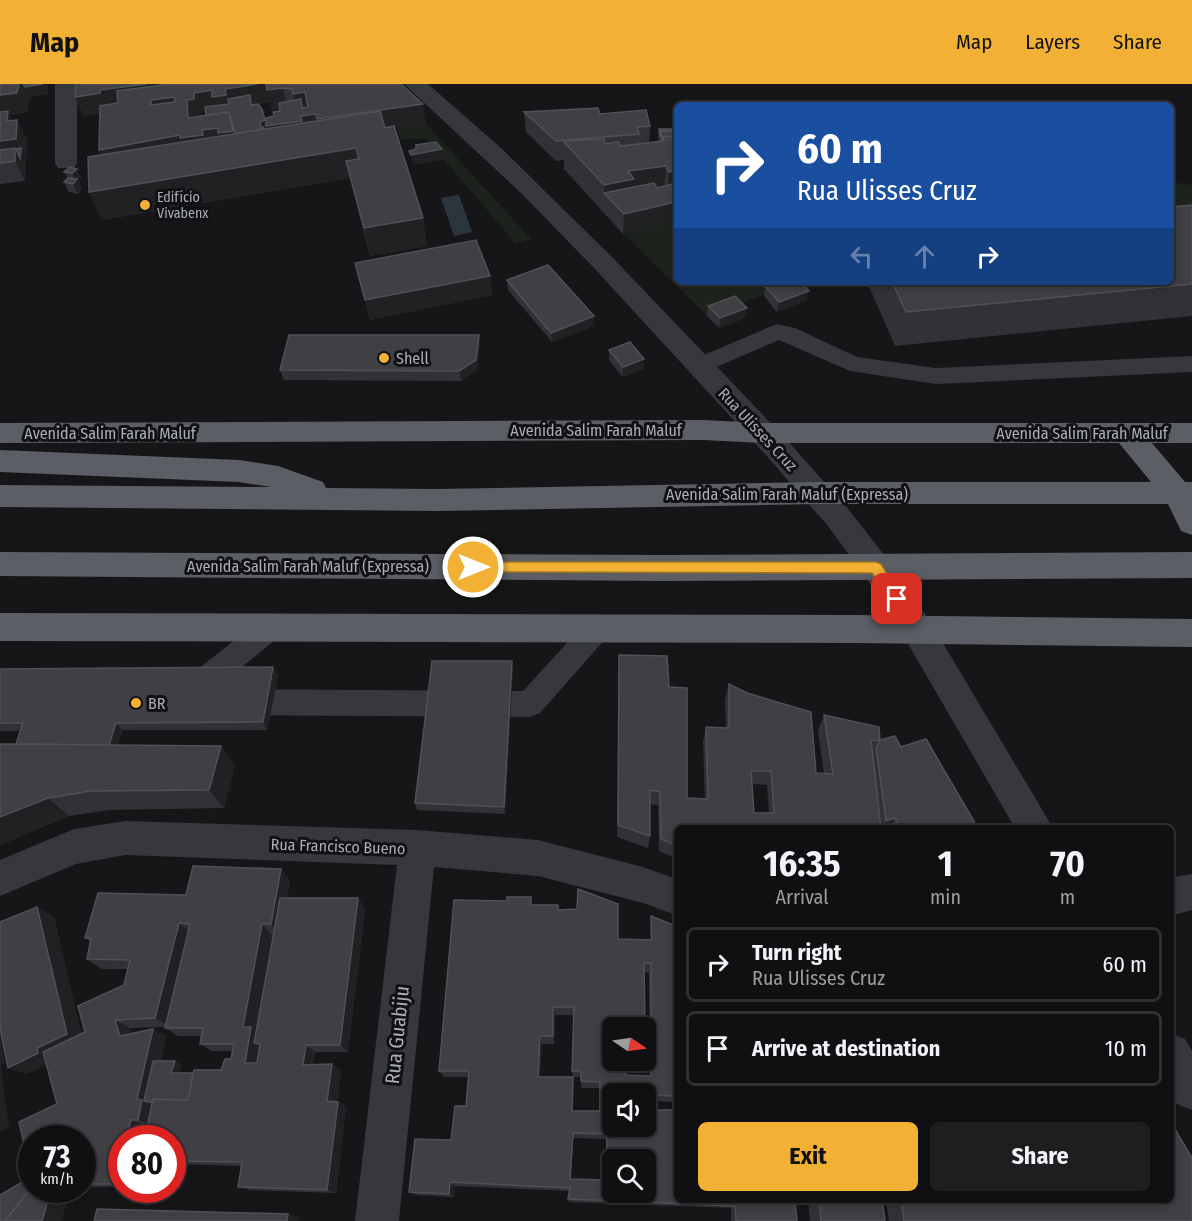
<!DOCTYPE html>
<meta charset="utf-8">
<style>
:root{--surface:#101012;--page:#1e1e20;--text:#f1f3f6;--muted:#9c9d9f;--line:#303032;--accent:#f2b134}
body{margin:0;font-family:"Fira Sans Condensed",sans-serif;background:var(--page);color:var(--text);height:100vh;display:flex;flex-direction:column;font-size:22px;white-space:nowrap}
*{box-sizing:border-box;margin:0}
p{font-size:20px;color:var(--muted)}
.icon{flex:none;width:33px;height:33px;fill:none;stroke:currentColor;stroke-width:2;stroke-linecap:round;stroke-linejoin:round}
.map{position:relative;flex:1;overflow:hidden}
.sheet{position:absolute;left:674px;top:741px;width:500px;height:378px;display:flex;flex-direction:column;background:var(--surface);border-radius:9px;box-shadow:0 3px 9px #0003,0 0 0 2px var(--line)}
.sheet>*{flex:none}
.guide{position:absolute;left:674px;top:18px;width:500px;height:183px;border-radius:9px;box-shadow:0 3px 9px #0003,0 0 0 2px var(--line);background:#1a4fa0;color:#fff;overflow:hidden}
.needle{width:39px;rotate:103deg}
.buttons{position:absolute;left:602px;top:933px;display:grid;gap:12px}
.buttons a{display:grid;place-items:center;width:54px;height:54px;border-radius:9px;background:var(--surface);box-shadow:0 3px 9px #0003,0 0 0 2px var(--line);font-size:30px}
.speed{position:absolute;left:18px;top:1041px;display:flex;gap:12px;font-size:30px;font-weight:700;text-align:center}
.speed>*{display:grid;place-content:center;width:78px;height:78px;border-radius:50%;background:var(--surface);box-shadow:0 3px 9px #0003,0 0 0 2px var(--line);line-height:1}
.speed small{font-size:15px;font-weight:400}
.speed .limit{border:9px solid #d22;background:#fff;color:#111}
.pin{position:absolute;display:grid;place-items:center;width:51px;height:51px;color:#fff;margin:-26px;border-radius:12px;box-shadow:0 3px 9px #0006}
.me{position:absolute;width:66px;margin:-33px;rotate:90deg;stroke-linejoin:round;filter:drop-shadow(0 0 4px #0008)}
.turn{display:flex;align-items:center;gap:21px;height:126px;padding:0 24px;font-size:27px}
.turn .icon{width:78px;height:78px;stroke-width:2.5}
.turn b{display:block;font-size:42px;line-height:51px}
.lanes{display:flex;align-items:center;height:57px;padding:0 24px;background:#0003;justify-content:center;gap:30px;direction:ltr}
.lanes .off{opacity:.35}
.eta{display:flex;justify-content:space-evenly;align-items:center;height:102px;text-align:center}
.eta b{font-size:36px;font-weight:700;line-height:42px}
.cta{display:flex;gap:12px;margin-top:auto;padding:12px 24px}
.cta a{flex:1;height:69px;border-radius:9px;background:var(--accent);color:#111;font-size:24px;font-weight:700;line-height:69px;text-align:center}
.cta a+a{background:var(--page);color:var(--text)}
ul{padding:0;list-style:none}
li{display:flex;align-items:center;gap:18px;height:75px;margin:0 12px 9px;padding:0 12px;border:3px solid var(--line);border-radius:9px}
li div{flex:1}
li b{display:block;font-size:22px}
li em{font-style:normal}
header{display:flex;align-items:center;gap:36px;box-sizing:border-box;height:84px;padding:0 30px;background:var(--accent);color:#111}
header strong{font-size:28px}
nav{display:flex;gap:33px;margin-inline-start:auto;font-size:21px}
.map>svg:first-child{display:block}
</style>
<header>
<strong>Map</strong>
<nav><a>Map</a><a>Layers</a><a>Share</a></nav>
</header>
<div class="map">
<svg width="1192" height="1137" viewBox="0 0 1192 1137">
<rect width="100%" height="100%" fill="#161618"/>
<g fill="#1c231d">
<polygon points="426,40 531,155 515,159 426,54 401,56 397,44"/>
<polygon points="1170,98 1192,101 1192,141 1170,138"/>
<polygon points="676,138 676,198 800,198 734,222 710,235 624,150"/>
</g>
<polygon fill="#2c353c" points="459,111 472,148 454,152 441,114"/>
<g fill="none" stroke-linecap="round" stroke-linejoin="round">
<g fill="#37383d" fill-rule="evenodd">
<polygon points="777,240 795,244 857,273 936,284 1192,272 1192,288 936,300 850,287 779,256 700,290 692,288 688,282 692,276"/>
<polygon points="270,532 280,536 284,544 280,552 199,618 189,622 179,618 174,609 179,600 260,536"/>
<polygon points="597,533 607,537 611,545 607,553 540,629 530,633 234,631 224,627 219,618 224,609 234,605 523,607 587,537"/>
</g>
<g fill="#37383d" fill-rule="evenodd">
<polygon points="55,0 77,0 77,79 74,84 58,84 55,79"/>
<polygon points="125,737 417,746 538,756 643,783 676,795 676,831 643,819 538,792 434,783 399,1137 355,1137 397,781 125,771 76,780 0,812 0,776 74,745"/>
</g>
<g fill="#37383d" fill-rule="evenodd">
<polygon points="404,0 428,0 501,64 612,173 786,355 849,426 888,476 931,539 1053,744 1015,744 907,558 866,494 828,442 765,370 594,184 522,110"/>
<polygon points="1192,790 1192,826 1170,832 1170,794"/>
<polygon points="1170,949 1185,955 1192,967 1192,1026 1177,1020 1170,1008"/>
</g>
<g fill="#5b5e65" fill-rule="evenodd">
<polygon points="703,336 763,339 1192,339 1192,359 1152,359 1185,398 1192,398 1192,451 1181,447 1168,420 817,420 438,427 0,423 0,401 271,403 239,398 0,388 0,366 239,376 278,382 323,398 326,404 438,405 817,398 1151,398 1119,359 763,359 703,356 0,359 0,339"/>
<polygon points="0,468 663,471 1192,468 1192,494 663,497 0,492"/>
<polygon points="0,529 855,531 1192,535 1192,563 855,559 0,557"/>
</g>
</g>
<g fill="#323236" fill-rule="evenodd">
<polygon points="0,0 48,10 30,13 27,28 9,31 12,36 27,55 25,97 0,100"/>
<path d="M76,0H401L426,40L394,44L423,134L427,162L370,172L350,94L102,136L89,108L101,71L99,66V30L84,32L75,13ZM270,18L272,26L280,25V27L266,42L259,20ZM205,28L206,31L201,32L200,29Z"/>
<polygon points="524,28 600,30 650,42 649,59 658,57 659,45 676,45 676,138 623,150 564,85 564,76 556,77 526,48"/>
<polygon points="77,85 81,95 79,98 82,105 78,110 69,108 64,98 68,95 64,88"/>
<polygon points="1192,121 1192,232 895,262 867,198 1170,198"/>
<polygon points="355,179 490,192 492,211 370,236"/>
<polygon points="507,196 594,242 552,258 508,206"/>
<polygon points="810,199 806,217 777,228 764,212 765,202"/>
<polygon points="708,222 745,234 719,244 707,232"/>
<polygon points="480,261 477,286 461,297 284,296 280,286"/>
<polygon points="609,266 644,285 623,293 609,276"/>
<path d="M619,571L669,603L687,714L705,715L703,658L706,643L726,644L725,616L729,600L816,689L824,690L818,646L824,631L880,656L901,663L978,744H892L891,741L882,744L876,699L881,744H676V774L659,767L658,721L650,720V752L648,764L617,753ZM752,700L767,701L769,729H754Z"/>
<polygon points="273,583 278,592 267,646 122,646 118,661 221,662 235,682 224,724 109,726 69,732 0,761 16,660 20,647 0,647 0,585"/>
<polygon points="513,585 505,730 417,726 415,719"/>
<path d="M193,782L281,785L290,797L287,814H358L365,825L348,968H315L313,981L332,980L341,987L337,1017L346,1023L336,1109L250,1106L238,1103L241,1082L172,1080V1054H145L148,1041H146L143,1054H122V1103H82V1054H32V1106H71L61,1137H0V1111L31,1093L19,1038L57,1020L46,980L27,990L8,984L0,944V838L37,823L54,833L81,949L85,948L78,922L124,901L128,885H102L87,875L90,857L85,854L98,809L186,811ZM272,851H274L256,946L255,945ZM165,943V944L178,952H201L200,960L212,967H232L231,975H225L221,986H194L193,989H179L182,981L175,977H161L167,952L153,945L131,950L130,944Z"/>
<path d="M507,817L559,826L618,855L650,856V843L651,832L676,842V1018L651,1017L652,1026L676,1116H795L797,1137H731V1124L569,1118L568,1115L569,1107L455,1102L454,1113L416,1111L409,1108L451,1056L466,1022L468,993H444L439,987ZM644,888L649,889L650,992L626,991V979L644,980L645,976H612ZM555,931H574L572,987L573,993H581V1004H600V1027H573V993H540L542,960H554ZM573,1054L607,1055L605,1096L571,1095Z"/>
<polygon points="808,1116 882,1116 885,1137 810,1137"/>
<polygon points="886,1116 1170,1116 1192,1137 889,1137"/>
</g>
<g fill="#212124" fill-rule="evenodd">
<polygon points="19,0 48,0 48,10 30,13 27,28 9,31 16,45 17,36 27,55 25,97 15,77 0,79 0,7"/>
<polygon points="146,0 186,0 174,13 181,33 108,29 84,32 75,13 97,7"/>
<path d="M245,0H291L283,4L288,24L272,26L270,18L253,21L261,44L262,25L267,42L298,29L293,10L305,8L423,20L426,40L272,62L267,43L268,47L108,85L99,66L188,34L187,16L194,9ZM217,26L202,46L200,29Z"/>
<polygon points="356,64 362,92 346,77 350,94 102,136 89,108"/>
<polygon points="442,65 444,76 413,81 411,71"/>
<polygon points="666,82 664,110 604,109 604,129 604,101 628,87"/>
<polygon points="77,85 81,95 79,98 82,105 78,110 73,100 76,97 72,89"/>
<polygon points="676,86 676,114 667,116 669,88"/>
<polygon points="676,118 676,138 623,150 624,130"/>
<polygon points="423,134 427,162 370,172 364,144"/>
<polygon points="490,192 492,211 370,236 365,216"/>
<polygon points="810,199 806,217 777,228 779,218 803,201"/>
<polygon points="747,224 745,234 719,244 720,234"/>
<polygon points="594,232 594,242 552,258 551,249"/>
<polygon points="479,251 480,261 477,286 461,297 459,287"/>
<polygon points="644,275 644,285 623,293 623,283"/>
<polygon points="512,577 513,585 505,730 504,723"/>
<polygon points="273,583 278,592 267,646 263,638"/>
<polygon points="116,639 122,646 114,677 107,669"/>
<polygon points="221,662 235,682 224,724 209,706"/>
<polygon points="48,714 69,732 0,761 0,733"/>
<polygon points="895,734 891,741 882,744 886,737"/>
<polygon points="281,785 290,797 280,851 271,840"/>
<polygon points="358,814 365,825 348,968 340,961"/>
<polygon points="37,823 54,833 83,957 56,976 27,990 8,984 37,964"/>
<polygon points="179,839 191,849 169,942 155,934"/>
<polygon points="262,840 272,851 255,945 262,950 254,959 260,963 256,986 245,979 243,943"/>
<polygon points="553,923 555,931 554,960 553,952"/>
<polygon points="115,936 130,944 135,960 120,952"/>
<polygon points="153,945 167,952 152,1018 149,1018 157,1021 153,1041 138,1036 137,1015"/>
<polygon points="0,946 5,979 1,981 9,1043 0,1048"/>
<polygon points="540,952 542,960 540,1000 538,993"/>
<polygon points="306,961 315,968 312,987 303,981"/>
<polygon points="175,977 182,981 178,993 171,989"/>
<polygon points="332,980 341,987 336,1023 327,1017"/>
<polygon points="573,993 574,1000 573,1032 572,1027"/>
<polygon points="338,1018 346,1023 336,1109 327,1106"/>
<polygon points="131,1036 146,1041 143,1054 126,1054"/>
<polygon points="573,1049 573,1054 571,1099 570,1095"/>
<polygon points="122,1074 122,1102 115,1100"/>
<polygon points="450,1098 455,1102 454,1113 449,1110"/>
<polygon points="51,1106 71,1106 61,1137 42,1137"/>
<polygon points="288,1130 299,1133 298,1137 287,1137"/>
</g>
<g fill="#3f3f44" stroke="#4f5156" stroke-width="1.5" fill-rule="evenodd">
<polygon points="0,0 19,0 17,9 0,11"/>
<polygon points="23,0 43,0 25,3"/>
<polygon points="76,0 147,0 100,6 100,9 75,13"/>
<path d="M161,0H257L225,5L226,11L212,13V6L194,9V15L187,16L188,34L229,28L233,47L218,49V44L202,46L203,51L180,54V51L99,66L100,22L118,19L117,7L162,1ZM174,13L175,18L151,21V16Z"/>
<polygon points="266,0 401,0 423,20 317,35 316,30 301,32 302,37 266,42 266,34 274,32 273,28 280,27 279,19 301,15 302,24 308,23 305,8 293,10 292,5 283,4 267,6"/>
<polygon points="250,11 251,21 258,20 262,25 265,36 260,38 261,44 263,43 264,45 235,50 229,28 206,31 205,23 229,20 228,15"/>
<polygon points="598,24 600,30 646,26 650,42 637,43 639,50 556,57 524,28"/>
<polygon points="8,27 7,37 17,36 16,55 0,57 0,28"/>
<polygon points="380,27 385,44 394,42 423,134 364,144 346,77 359,75 356,64 89,108 88,73"/>
<polygon points="659,45 676,45 676,47 661,47 660,53"/>
<polygon points="661,47 676,47 676,52 663,53 662,57"/>
<polygon points="676,52 676,86 669,88 666,82 628,87 634,95 604,101 563,57 604,55 605,60 618,58 621,62 664,57 663,53"/>
<polygon points="436,58 442,65 411,71 409,67 416,65 416,61"/>
<polygon points="15,64 15,77 0,79 0,66"/>
<polygon points="21,64 20,74 16,65"/>
<polygon points="70,83 77,85 72,89 64,88"/>
<polygon points="68,94 77,95 73,100 64,98"/>
<polygon points="654,99 657,104 676,99 676,118 624,130 604,109"/>
<polygon points="1192,121 1192,200 906,228 892,198 1170,198 1170,123"/>
<polygon points="476,156 490,192 365,216 355,179"/>
<polygon points="548,181 594,232 551,249 507,196"/>
<polygon points="776,198 809,198 810,199 803,201 809,207 779,218 765,202"/>
<polygon points="735,212 747,224 720,234 708,222"/>
<polygon points="289,251 479,251 476,276 459,287 280,286"/>
<polygon points="630,258 644,275 623,283 609,266"/>
<path d="M619,571L667,572L669,603L687,604V714L708,715L706,643L729,644V600L747,609L811,628L816,689L833,690L824,631L879,643L880,657L871,656L881,744H676V761L661,755L660,708L650,706V752L618,741ZM751,687H771L774,729H754Z"/>
<polygon points="432,577 512,577 504,723 415,719"/>
<polygon points="273,583 263,638 116,639 109,661 16,660 23,639 0,639 0,585"/>
<polygon points="895,652 901,663 926,655 978,744 899,744 895,734 886,737 876,664 880,657 880,656"/>
<polygon points="0,660 221,662 209,706 90,707 48,714 0,733"/>
<polygon points="193,782 281,785 271,840 262,840 243,943 251,943 245,979 257,979 260,960 254,959 280,814 358,814 340,961 306,961 303,981 332,980 327,1017 338,1018 327,1106 238,1103 242,1078 172,1077 172,1054 145,1054 153,1015 188,1016 194,986 221,986 225,975 231,975 234,960 200,960 203,944 165,944 190,840 179,839 155,934 115,936 120,952 153,945 137,1015 142,1016 138,1036 131,1036 126,1054 122,1054 122,1074 115,1100 82,1100 82,1054 32,1054 32,1095 19,1038 57,1020 43,968 85,948 78,922 124,901 130,876 87,875 91,854 85,854 98,809 186,811"/>
<path d="M578,805L618,820V855L652,856L651,832L676,842V1012L651,1011L652,1026H676V1116H795L797,1137H736L735,1122L568,1115L570,1104L450,1098L449,1110L409,1108L415,1055L451,1056L455,1022H466L469,987H439L454,816L507,817V813H531V821H558V826L577,825ZM644,879H651V992L626,991V976H612V944H645ZM553,923H574L572,987H581V997L600,998V1027H572L573,993H538L540,952H553ZM612,1010H645V1042H612ZM573,1049L607,1050L606,1096L570,1095ZM612,1076H645V1108H612Z"/>
<polygon points="37,823 67,950 37,964 38,969 8,984 0,944 0,838"/>
<polygon points="153,977 175,977 171,989 193,989 188,1016 153,1015 153,1018 149,1018 144,1017"/>
<polygon points="1170,1037 1192,1074 1192,1137 904,1137 901,1116 1170,1116"/>
<polygon points="31,1093 32,1103 5,1137 0,1137 0,1111"/>
<polygon points="32,1103 32,1106 51,1106 42,1137 5,1137"/>
<polygon points="819,1116 882,1116 885,1137 821,1137"/>
<polygon points="97,1125 288,1130 287,1137 94,1137"/>
</g>
<polygon fill="#f2b134" stroke="#9d7322" stroke-width="1.5" points="473,478 876,478 881,480 903,515 902,519 892,519 872,489 473,488 467,483"/>
<g fill="#f2b134" stroke="#111113" stroke-width="2">
<circle cx="145" cy="121" r="6"/>
<circle cx="384" cy="274" r="6"/>
<circle cx="136" cy="619" r="6"/>
</g>
<g text-anchor="middle" stroke-width="6" stroke-linejoin="round" paint-order="stroke">
<g font-size="14" fill="#a8adb8" stroke="#111113" text-anchor="start">
<text x="157" y="118">Edifício<tspan x="157" dy="16">Vivabenx</tspan></text>
</g>
<g font-size="16" fill="#a8adb8" stroke="#111113" text-anchor="start">
<text x="396" y="280">Shell</text>
<text x="148" y="625">BR</text>
</g>
<g font-size="16" fill="#a8adb8" stroke="#111113">
<text transform="translate(758 345) rotate(47)" y="6">Rua Ulisses Cruz</text>
<text x="596" y="352">Avenida Salim Farah Maluf</text>
<text x="110" y="355">Avenida Salim Farah Maluf</text>
<text x="1082" y="355">Avenida Salim Farah Maluf</text>
<text x="787" y="416">Avenida Salim Farah Maluf (Expressa)</text>
<text x="308" y="488">Avenida Salim Farah Maluf (Expressa)</text>
<text transform="translate(338 762) rotate(2)" y="6">Rua Francisco Bueno</text>
</g>
<g font-size="20" fill="#a8adb8" stroke="#111113">
<text transform="translate(397 951) rotate(-84)" y="7">Rua Guabiju</text>
</g>
</g>
</svg>
<div class="buttons">
<a><svg class="needle" viewBox="-14 -14 28 28"><path d="M0-13l5 13h-10z" fill="#e53935"/><path d="M0 13l5-13h-10z" fill="#9c9d9f"/></svg></a>
<a><svg class="icon" aria-label="sound" viewBox="0 0 24 24"><path d="M4 9h4l5-4v14l-5-4H4zM17 9q2 3 0 6"/></svg></a>
<a><svg class="icon" aria-label="search" viewBox="0 0 24 24"><circle cx="10" cy="10" r="6"/><path d="M15 15l6 6"/></svg></a>
</div>
<div class="speed"><div>73<small>km/h</small></div><div class="limit">80</div></div>
<div class="pin" style="left:897px;top:515px;background:#d93025"><svg class="icon" aria-label="arrive" viewBox="0 0 24 24"><path d="M6 21V4h12l-3 4 3 4H6"/></svg></div>
<svg class="me" style="left:473px;top:483px" viewBox="-20 -20 40 40"><circle r="17" fill="#f2b134" stroke="#fff" stroke-width="3"/><path d="M0-11L8 9 0 5-8 9z" fill="#fff"/></svg>
<div class="guide">
<div class="turn"><svg class="icon" aria-label="right" viewBox="0 0 24 24"><path d="M7 20v-9h11M14 6l5 5-5 5"/></svg><div><b>60 m</b>Rua Ulisses Cruz</div></div>
<div class="lanes"><svg class="icon off" aria-label="left" viewBox="0 0 24 24"><path d="M17 20v-9H6M10 6l-5 5 5 5"/></svg><svg class="icon off" aria-label="ahead" viewBox="0 0 24 24"><path d="M12 20V5M6 11l6-6 6 6"/></svg><svg class="icon" aria-label="right" viewBox="0 0 24 24"><path d="M7 20v-9h11M14 6l5 5-5 5"/></svg></div>
</div>
<section class="sheet">
<div class="eta">
<div><b>16:35</b><p>Arrival</p></div>
<div><b>1</b><p>min</p></div>
<div><b>70</b><p>m</p></div>
</div>
<ul>
<li><svg class="icon" aria-label="right" viewBox="0 0 24 24"><path d="M7 20v-9h11M14 6l5 5-5 5"/></svg><div><b>Turn right</b><p>Rua Ulisses Cruz</p></div><em>60 m</em></li>
<li><svg class="icon" aria-label="arrive" viewBox="0 0 24 24"><path d="M6 21V4h12l-3 4 3 4H6"/></svg><div><b>Arrive at destination</b></div><em>10 m</em></li>
</ul>
<div class="cta"><a>Exit</a><a>Share</a></div>
</section>
</div>
